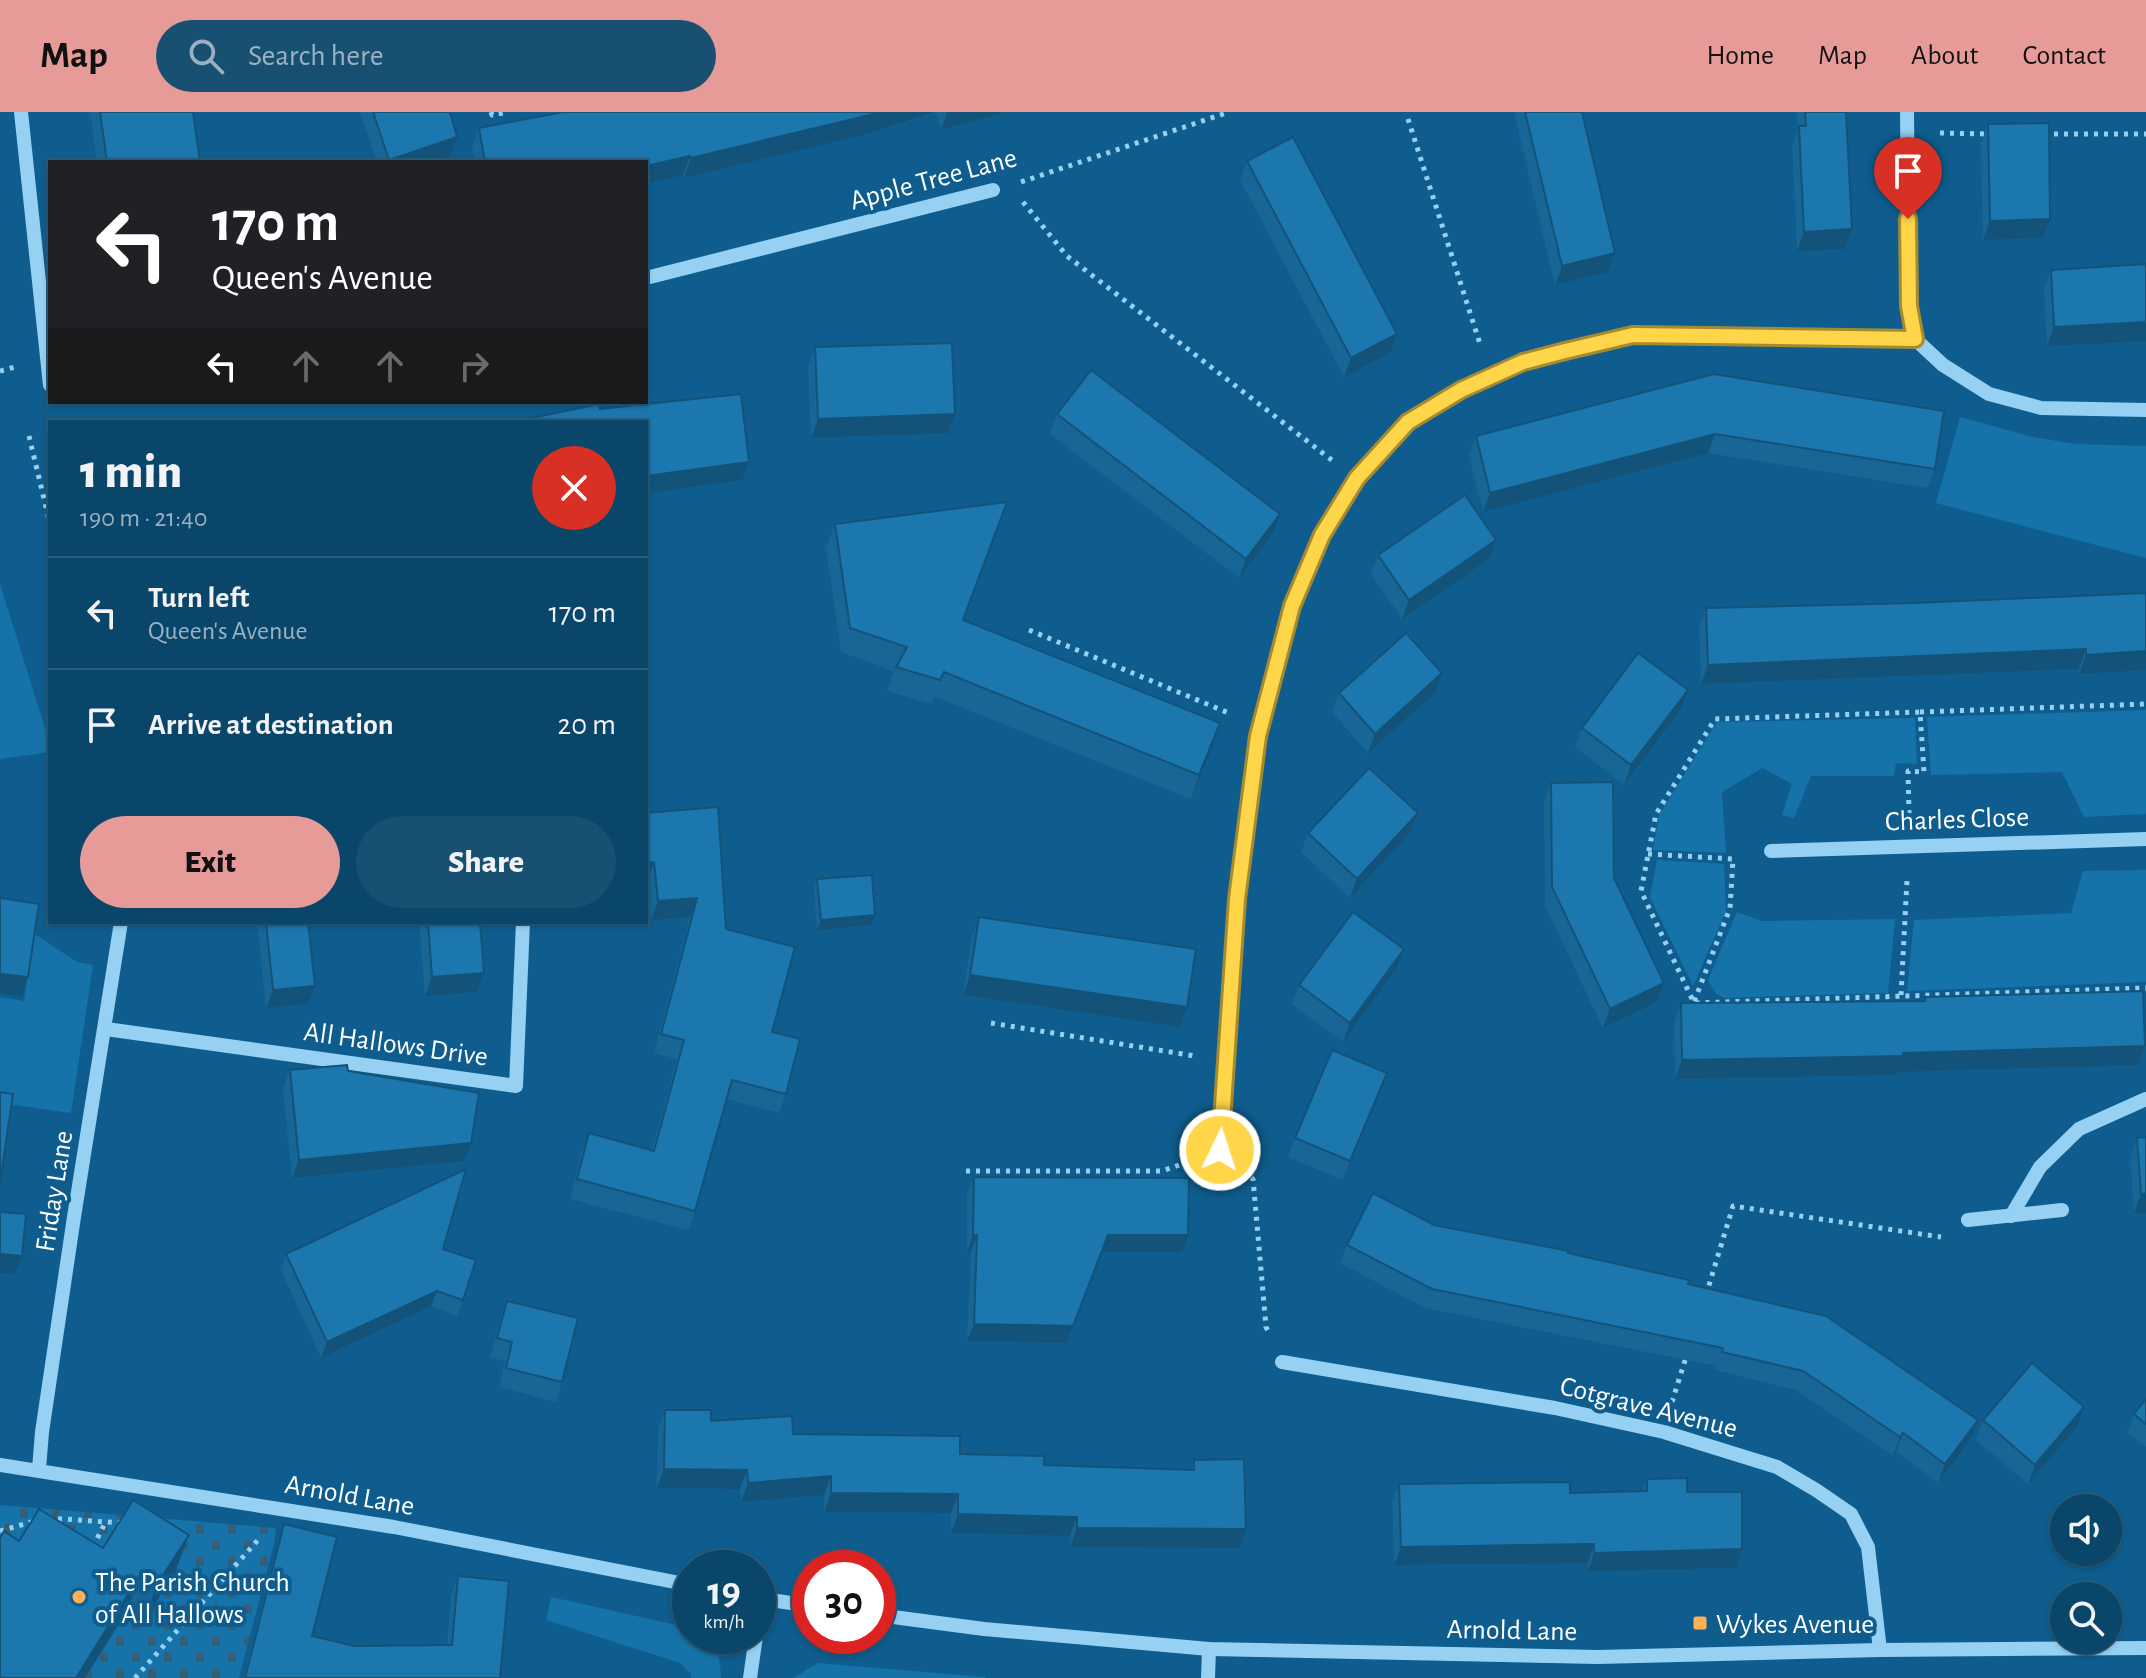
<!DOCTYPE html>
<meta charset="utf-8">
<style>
:root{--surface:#0a466a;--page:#185072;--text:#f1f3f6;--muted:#99b1c1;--line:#2a5e7e;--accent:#e69b98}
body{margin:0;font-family:"Alegreya Sans",sans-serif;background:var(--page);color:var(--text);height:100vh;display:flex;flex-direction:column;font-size:30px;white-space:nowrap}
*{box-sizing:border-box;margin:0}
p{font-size:26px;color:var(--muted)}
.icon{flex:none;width:44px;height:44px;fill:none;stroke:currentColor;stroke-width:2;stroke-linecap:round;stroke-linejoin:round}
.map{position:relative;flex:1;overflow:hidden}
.drawer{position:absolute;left:48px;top:308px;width:600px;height:504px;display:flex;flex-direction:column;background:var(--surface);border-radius:0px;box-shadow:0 2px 6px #0004,0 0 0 2px var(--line)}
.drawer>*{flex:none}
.hud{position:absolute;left:48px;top:48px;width:600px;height:244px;border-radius:0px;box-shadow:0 2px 6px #0004,0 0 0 2px var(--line);background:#202124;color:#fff;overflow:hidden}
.tools{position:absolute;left:2050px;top:1382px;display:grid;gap:16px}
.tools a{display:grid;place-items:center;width:72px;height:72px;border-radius:50%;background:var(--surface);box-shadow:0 2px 6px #0004,0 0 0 2px var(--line);font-size:40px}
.speed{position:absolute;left:672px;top:1438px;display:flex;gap:16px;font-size:40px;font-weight:700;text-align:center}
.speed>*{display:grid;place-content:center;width:104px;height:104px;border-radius:50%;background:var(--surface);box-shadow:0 2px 6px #0004,0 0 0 2px var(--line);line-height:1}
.speed small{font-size:20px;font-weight:400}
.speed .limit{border:12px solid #d22;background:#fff;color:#111}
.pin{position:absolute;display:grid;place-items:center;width:68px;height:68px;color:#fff;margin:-82px -34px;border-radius:50% 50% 50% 0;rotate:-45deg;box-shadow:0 0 8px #0007}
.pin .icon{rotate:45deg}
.me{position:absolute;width:88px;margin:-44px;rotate:4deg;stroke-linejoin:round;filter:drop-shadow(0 0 6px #0008)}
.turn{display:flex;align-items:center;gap:28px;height:168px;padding:0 32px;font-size:36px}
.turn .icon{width:104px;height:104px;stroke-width:2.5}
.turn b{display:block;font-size:56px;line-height:68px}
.lanes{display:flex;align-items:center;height:76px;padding:0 32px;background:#0003;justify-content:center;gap:40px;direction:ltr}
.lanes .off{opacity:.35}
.round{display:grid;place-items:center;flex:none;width:84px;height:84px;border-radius:42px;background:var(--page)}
.headline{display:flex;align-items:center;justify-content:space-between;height:136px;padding:0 32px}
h1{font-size:48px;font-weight:800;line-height:60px}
.cta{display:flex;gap:16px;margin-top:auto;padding:16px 32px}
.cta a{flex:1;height:92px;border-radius:48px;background:var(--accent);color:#111;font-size:32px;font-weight:800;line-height:92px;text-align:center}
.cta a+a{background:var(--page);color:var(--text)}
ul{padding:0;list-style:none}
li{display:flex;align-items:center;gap:24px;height:112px;padding:0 32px;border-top:2px solid var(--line)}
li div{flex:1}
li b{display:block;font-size:30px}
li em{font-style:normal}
header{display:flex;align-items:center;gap:48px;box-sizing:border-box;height:112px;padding:0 40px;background:var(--accent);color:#111}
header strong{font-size:38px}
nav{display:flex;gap:44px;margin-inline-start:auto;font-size:28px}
.search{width:560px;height:72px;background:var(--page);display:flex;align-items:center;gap:20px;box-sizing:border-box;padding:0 28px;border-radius:44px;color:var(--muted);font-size:30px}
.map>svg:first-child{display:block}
</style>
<header>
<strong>Map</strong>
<div class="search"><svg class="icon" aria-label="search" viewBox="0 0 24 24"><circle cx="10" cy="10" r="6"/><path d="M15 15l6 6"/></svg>Search here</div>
<nav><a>Home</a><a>Map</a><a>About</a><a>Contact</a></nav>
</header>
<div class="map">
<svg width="2146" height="1566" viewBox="0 0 2146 1566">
<defs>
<pattern id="cemetery-stones" width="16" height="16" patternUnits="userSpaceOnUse" patternTransform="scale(2)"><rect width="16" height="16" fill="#1573a9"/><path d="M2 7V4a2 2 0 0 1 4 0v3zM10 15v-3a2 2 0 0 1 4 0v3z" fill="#335e76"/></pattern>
</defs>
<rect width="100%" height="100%" fill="#0e5d8e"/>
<g fill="#1573a9">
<polygon points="1960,305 2033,325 2075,332 2146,334 2146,446 1936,391"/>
<polygon points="0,472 50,632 50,640 0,647"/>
<polygon points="2146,598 2146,702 2084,705 2062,660 1931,663 1927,605"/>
<polygon points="1915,606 1917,652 1896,651 1894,664 1811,664 1794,706 1782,703 1792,672 1762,656 1722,680 1726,741 1653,738 1659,703 1717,610"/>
<polygon points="1657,748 1724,752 1726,799 1693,874 1650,785"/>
<polygon points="2146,758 2146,870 1907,879 1914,808 2071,801 2083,759"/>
<polygon points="1737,800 1762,809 1895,807 1888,881 1724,886 1716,882 1708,868"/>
<polygon points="33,821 77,850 93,853 71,1001 0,991 0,885 24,889"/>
<path d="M551,1485L690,1516V1524C718,1524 720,1542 721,1566H691V1562L680,1551L546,1508Z"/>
<polygon points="818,1551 985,1565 985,1566 793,1566"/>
</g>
<polygon fill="url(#cemetery-stones)" points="0,1393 276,1416 274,1432 239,1566 0,1566"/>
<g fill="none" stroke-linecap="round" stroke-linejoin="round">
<g stroke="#96d1f3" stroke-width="5" stroke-dasharray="4 6" stroke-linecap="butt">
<polyline points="491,0 492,3 508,0"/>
<polyline points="1408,7 1481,235"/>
<polyline points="1940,21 1990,22"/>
<polyline points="2044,22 2146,22"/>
<polyline points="1021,70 1229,0"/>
<polyline points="1023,90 1067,144 1333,349"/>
<polyline points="0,259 15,255"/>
<polyline points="29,324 50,412"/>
<polyline points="1029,518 1231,602"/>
<polyline points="1920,600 2146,592"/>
<polyline points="1909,702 1908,659 1924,660 1920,600 1715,607 1656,702 1641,779 1694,891 2146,876"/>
<polyline points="1648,742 1733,747 1730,796 1694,890"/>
<polyline points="1901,883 1907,768"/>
<polyline points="991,911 1195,944"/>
<polyline points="966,1059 1162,1059 1191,1049"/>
<polyline points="1244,1059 1253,1067 1266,1215 1270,1223"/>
<polyline points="1706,1183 1733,1094 1941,1125"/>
<polyline points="1672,1290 1687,1242"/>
<polyline points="48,1406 122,1411"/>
<polyline points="0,1419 35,1409"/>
<polyline points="93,1435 106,1409"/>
<polyline points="135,1566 258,1428"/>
</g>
<g stroke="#96d1f3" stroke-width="14">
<polyline points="21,0 50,273"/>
<polyline points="1907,0 1909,194 1915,227 1943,253 1989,282 2041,296 2146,298"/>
<polyline points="646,166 993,78"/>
<polyline points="1771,739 2146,727"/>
<polyline points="106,917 516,974 523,810"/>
<path d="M1220,1038C1235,822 1234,465 1407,312C1415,305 1425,300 1434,294C1494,257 1560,237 1629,224C1655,219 1686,224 1713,224C1780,226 1848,229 1915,227"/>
<polyline points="2011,1104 2040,1055 2079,1017 2146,987"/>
<polyline points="1968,1108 2062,1098"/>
<polyline points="1282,1250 1555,1296 1664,1320 1777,1355 1816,1378 1851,1402 1868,1435 1880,1538"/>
<polyline points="0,1353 394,1415 690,1473"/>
<polyline points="39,1357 42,1320 74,1105 121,810"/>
<polyline points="758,1486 810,1494"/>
<polyline points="878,1503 984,1517 1209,1537 1598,1545 1880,1538 2146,1536"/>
<polyline points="758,1512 763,1487"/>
<polyline points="750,1566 756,1524"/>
<polyline points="1208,1566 1209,1537"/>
</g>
</g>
<g fill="#176696">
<polygon points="90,0 193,0 200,50 97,50"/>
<polygon points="360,0 450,0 457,25 450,44 433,50 377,50"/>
<polygon points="563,0 1006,0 941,18 936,1 863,23 684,66 683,63 646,50 475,50 472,35 479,16"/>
<polygon points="1514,0 1582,0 1608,160 1555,173"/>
<polygon points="1797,0 1846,0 1852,117 1845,137 1797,139 1792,33 1798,17"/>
<polygon points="1988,12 2043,126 1983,128 1981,31"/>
<polygon points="1247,49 1390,241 1344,265 1240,68"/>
<polygon points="2146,152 2047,234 2044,177 2051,158"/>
<polygon points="815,235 955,302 948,321 811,326 808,255"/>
<polygon points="1714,262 1935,357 1928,376 1708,341 1483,400 1469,343 1476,324"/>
<polygon points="1057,302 1273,422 1239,466 1050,322"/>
<polygon points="835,412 964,509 1212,636 1191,687 935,585 931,592 887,579 894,559 841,540 826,436"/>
<polygon points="1378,443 1489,447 1402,507 1371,462"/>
<polygon points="2146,481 2146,558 2079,562 2079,557 1701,572 1699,515 1706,496 1915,491"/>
<polygon points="1688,578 1681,597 1624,673 1575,635 1582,616"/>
<polygon points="1339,581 1435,581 1368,641 1332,600"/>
<polygon points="1551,671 1614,766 1657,890 1603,916 1545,794 1544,690"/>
<polygon points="646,701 726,817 772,920 786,982 779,1001 726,987 695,1099 688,1118 570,1087 582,1040 589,1021 652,1038 677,947 654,941 690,805 651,808 647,770"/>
<polygon points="1418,701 1411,720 1350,786 1301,740 1308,721"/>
<polygon points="817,767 872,813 817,818 814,777"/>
<polygon points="979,805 1187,895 1180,915 963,883 972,824"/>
<polygon points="257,810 308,810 308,892 266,896"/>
<polygon points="419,810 480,810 484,861 477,880 425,884"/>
<polygon points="1397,856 1343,930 1292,892 1299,873"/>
<polygon points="1925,885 2145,934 2138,953 1897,960 1896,963 1675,967 1674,910 1681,891 1923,889"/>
<polygon points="290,958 348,959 464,1049 292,1066 283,976"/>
<polygon points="1387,961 1343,1068 1288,1045 1295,1026"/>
<polygon points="2137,1026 2146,1101 2134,1101 2130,1045"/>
<polygon points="974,1065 1182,1140 1102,1140 1066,1231 967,1229 971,1140 967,1140 967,1082"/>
<polygon points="1434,1113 1568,1141 1688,1172 1971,1327 1938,1371 1896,1339 1893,1344 1796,1278 1715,1258 1716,1254 1425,1196 1340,1151 1347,1133"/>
<polygon points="443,1137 476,1148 457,1204 431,1194 321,1246 281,1158 286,1142"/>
<polygon points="507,1189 562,1270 556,1290 499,1275 505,1249 490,1245 500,1208"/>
<polygon points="2146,1287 2146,1335 2127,1321 2134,1302"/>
<polygon points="665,1298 711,1309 793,1322 1044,1353 1191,1358 1194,1348 1239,1436 1070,1435 1070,1424 951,1421 951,1401 824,1400 824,1383 741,1390 740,1377 657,1376 658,1317"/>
<polygon points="1983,1308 2077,1315 2028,1372 1976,1328"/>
<polygon points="1647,1367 1687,1380 1735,1456 1588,1459 1588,1451 1394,1453 1392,1390 1399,1372 1570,1381 1642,1379"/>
<polygon points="284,1412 312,1524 355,1534 447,1533 451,1483 458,1464 500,1566 243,1566 278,1431"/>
<polygon points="19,1429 103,1436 176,1458 144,1510 127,1499 85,1566 0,1566"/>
</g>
<g fill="#13537a">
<polygon points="882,0 936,0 863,23 684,66 691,46"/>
<polygon points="947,0 1006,0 941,18"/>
<polygon points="457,25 450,44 433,50 388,50 389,48"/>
<polygon points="690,44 683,63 646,72 646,54"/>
<polygon points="2050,107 2043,126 1983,128 1990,109"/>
<polygon points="1852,117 1845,137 1797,139 1804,120"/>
<polygon points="1615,141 1608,160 1555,173 1562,154"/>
<polygon points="2146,210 2146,229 2047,234 2054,215"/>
<polygon points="1397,222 1390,241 1344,265 1351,246"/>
<polygon points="955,302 948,321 811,326 818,307"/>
<polygon points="1715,322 1708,341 1483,400 1490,381"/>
<polygon points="749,350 742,368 646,381 646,364"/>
<polygon points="1280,402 1273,422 1239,466 1246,447"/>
<polygon points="1496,428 1489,447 1402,507 1409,488"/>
<polygon points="2086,537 2079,557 1701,572 1708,553"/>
<polygon points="2146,539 2146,558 2079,562 2086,543"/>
<polygon points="1442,561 1435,581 1368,641 1375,622"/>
<polygon points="1688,578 1681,597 1624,673 1631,653"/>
<polygon points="1220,611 1212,636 1191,687 1199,663"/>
<polygon points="1418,701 1411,720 1350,786 1357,767"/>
<polygon points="654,750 647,770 646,770 646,751"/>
<polygon points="697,786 690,805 651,808 658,789"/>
<polygon points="875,803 872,813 817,818 821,808"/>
<polygon points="1404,837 1397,856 1343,930 1350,911"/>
<polygon points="484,861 477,880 425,884 432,865"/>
<polygon points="0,862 28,865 22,884 0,881"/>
<polygon points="970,863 1187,895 1180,915 963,883"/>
<polygon points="1664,871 1657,890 1603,916 1610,897"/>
<polygon points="315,874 308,892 266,896 273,878"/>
<polygon points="2145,934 2138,953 1897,960 1896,963 1675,967 1682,948"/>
<polygon points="1387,961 1380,980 1343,1068 1350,1049"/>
<polygon points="471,1031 464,1049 292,1066 299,1048"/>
<polygon points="2141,1082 2146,1082 2146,1101 2134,1101"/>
<polygon points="973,1123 977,1123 971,1140 967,1140"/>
<polygon points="1108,1123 1188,1123 1182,1140 1102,1140 1066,1231 967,1229 974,1212"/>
<polygon points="0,1142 22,1144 15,1162 0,1161"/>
<polygon points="437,1179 431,1194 321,1246 327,1230"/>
<polygon points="2084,1295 2077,1315 2028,1372 2035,1353"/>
<polygon points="1978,1308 1971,1327 1938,1371 1945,1352"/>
<polygon points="1903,1321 1896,1339 1893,1344 1900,1325"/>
<polygon points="664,1357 747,1358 740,1377 657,1376"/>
<polygon points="831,1364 824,1383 741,1390 748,1371"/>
<polygon points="831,1381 958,1382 951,1401 824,1400"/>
<polygon points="958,1402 1077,1405 1070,1424 951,1421"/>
<polygon points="1077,1416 1246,1417 1239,1436 1070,1435"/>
<polygon points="189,1423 176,1458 144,1510 156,1474"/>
<polygon points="1594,1432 1588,1451 1394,1453 1401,1435"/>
<polygon points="1742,1437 1735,1456 1588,1459 1594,1441"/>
<polygon points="140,1463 127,1499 85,1566 76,1566"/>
</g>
<g fill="#1b77ae" stroke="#13537a" stroke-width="2">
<polygon points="100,0 193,0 200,50 107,50"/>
<polygon points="373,0 450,0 457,25 389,48"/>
<polygon points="563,0 882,0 691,46 690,44 646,54 646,50 485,50 479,16"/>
<polygon points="1525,0 1582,0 1615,141 1562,154"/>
<polygon points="1805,0 1846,0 1852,117 1804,120 1799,14 1806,14"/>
<polygon points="2049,11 2050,107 1990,109 1988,12"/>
<polygon points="1293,25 1397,222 1351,246 1247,49"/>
<polygon points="2146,152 2146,210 2054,215 2051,158"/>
<polygon points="952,231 955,302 818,307 815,235"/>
<polygon points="1091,258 1280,402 1246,447 1057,302"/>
<polygon points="1714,262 1944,299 1935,357 1715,322 1490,381 1476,324"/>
<polygon points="741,282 749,350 646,364 646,310 513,310 599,292 600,297"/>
<polygon points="1465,383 1496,428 1409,488 1378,443"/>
<polygon points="1007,390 963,508 1220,611 1199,663 944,560 940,568 896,555 907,535 850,516 835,412"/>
<polygon points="2146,481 2146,539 2086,543 2086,537 1708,553 1706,496 1915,491"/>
<polygon points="1406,521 1442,561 1375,622 1339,581"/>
<polygon points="1638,541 1688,578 1631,653 1582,616"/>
<polygon points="1369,656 1418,701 1357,767 1308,721"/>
<polygon points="1613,670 1614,766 1664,871 1610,897 1552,775 1551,671"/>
<polygon points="718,695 726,817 795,835 772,920 800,927 786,982 732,968 695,1099 577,1067 589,1021 654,1039 684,928 661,922 697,786 658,789 654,750 646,751 646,701"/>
<polygon points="872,763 875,803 821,808 817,767"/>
<polygon points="0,786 39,792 28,865 0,862"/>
<polygon points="1353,800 1404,837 1350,911 1299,873"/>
<polygon points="979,805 1196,837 1187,895 970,863"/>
<polygon points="266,810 308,810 315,874 273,878"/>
<polygon points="428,810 480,810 484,861 432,865"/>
<polygon points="2143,879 2145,934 1903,941 1903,944 1682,948 1681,891 1925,889 1925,885"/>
<polygon points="1332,938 1387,961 1350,1049 1295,1026"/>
<polygon points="347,953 348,959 479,981 471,1031 299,1048 290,958"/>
<polygon points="0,980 13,982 0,1071"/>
<polygon points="2146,1025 2146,1082 2141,1082 2137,1026"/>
<polygon points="466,1057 443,1137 476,1148 463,1188 437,1179 327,1230 286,1142"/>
<polygon points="974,1065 1189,1066 1188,1123 1108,1123 1073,1214 974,1212 977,1123 973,1123"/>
<polygon points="1373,1081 1434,1113 1569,1139 1568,1141 1689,1168 1688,1172 1826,1204 1978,1308 1945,1352 1903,1321 1900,1325 1803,1259 1722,1240 1723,1236 1432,1177 1347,1133"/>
<polygon points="0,1100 26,1102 22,1144 0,1142"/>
<polygon points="507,1189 578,1206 562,1270 506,1256 512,1230 497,1226"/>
<polygon points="2032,1251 2084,1295 2035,1353 1983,1308"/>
<polygon points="2146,1287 2146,1312 2134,1302"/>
<polygon points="665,1298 711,1298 711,1309 792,1304 793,1322 960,1324 960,1342 1044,1344 1044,1353 1194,1358 1194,1348 1244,1347 1246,1417 1077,1416 1077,1405 958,1402 958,1382 831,1381 831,1364 748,1371 747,1358 664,1357"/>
<polygon points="1687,1366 1687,1380 1742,1380 1742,1437 1594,1441 1594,1432 1401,1435 1399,1372 1570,1370 1570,1381 1647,1379 1647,1367"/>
<polygon points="133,1388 189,1423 156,1474 140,1463 76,1566 0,1566 0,1426 4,1419 19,1429 39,1397 103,1436"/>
<polygon points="284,1412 337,1425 312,1524 355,1534 452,1533 458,1464 509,1469 500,1566 245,1566"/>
</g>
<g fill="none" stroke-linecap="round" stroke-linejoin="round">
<g stroke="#a68a30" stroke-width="20">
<polyline id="route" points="1220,1038 1237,787 1258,624 1292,494 1322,423 1357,366 1408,310 1461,278 1523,250 1565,239 1633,223 1915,227 1909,194 1908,107"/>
</g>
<use href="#route" stroke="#ffd54a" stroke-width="14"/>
</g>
<g fill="#ffb058" stroke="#0e5d8e" stroke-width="3">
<circle cx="79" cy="1485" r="8"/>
<rect x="1692" y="1503" width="16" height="16" rx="4"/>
</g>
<g text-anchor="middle" stroke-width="8" stroke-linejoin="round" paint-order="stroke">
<g font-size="28" fill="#fff" stroke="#0e5d8e">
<text transform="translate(933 66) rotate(-15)" y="10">Apple Tree Lane</text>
<text transform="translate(1957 706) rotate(-2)" y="10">Charles Close</text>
<text transform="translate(396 931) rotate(8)" y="10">All Hallows Drive</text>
<text transform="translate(53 1079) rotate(-81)" y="10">Friday Lane</text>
<text transform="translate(1649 1294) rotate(14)" y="10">Cotgrave Avenue</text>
<text transform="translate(350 1382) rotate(10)" y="10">Arnold Lane</text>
<text transform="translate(1512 1517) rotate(1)" y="10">Arnold Lane</text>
</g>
<g font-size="28" fill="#fff" stroke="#0e5d8e" text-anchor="start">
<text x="95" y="1479">The Parish Church<tspan x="95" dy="32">of All Hallows</tspan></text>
<text x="1716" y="1521">Wykes Avenue</text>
</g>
</g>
</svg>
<div class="tools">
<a><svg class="icon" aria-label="sound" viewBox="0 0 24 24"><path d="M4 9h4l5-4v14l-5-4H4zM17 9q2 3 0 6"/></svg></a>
<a><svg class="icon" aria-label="search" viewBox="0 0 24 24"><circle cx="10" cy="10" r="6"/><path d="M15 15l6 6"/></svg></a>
</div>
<div class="speed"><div>19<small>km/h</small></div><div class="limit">30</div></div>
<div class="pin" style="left:1908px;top:107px;background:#d93025"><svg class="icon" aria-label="arrive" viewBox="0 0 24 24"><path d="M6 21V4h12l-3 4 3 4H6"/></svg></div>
<svg class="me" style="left:1220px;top:1038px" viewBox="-20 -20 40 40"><circle r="17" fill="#ffd54a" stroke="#fff" stroke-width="3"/><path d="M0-11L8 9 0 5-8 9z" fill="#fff"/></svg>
<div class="hud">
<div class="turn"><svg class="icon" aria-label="left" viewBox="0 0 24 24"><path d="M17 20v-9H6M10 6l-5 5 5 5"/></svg><div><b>170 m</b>Queen's Avenue</div></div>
<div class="lanes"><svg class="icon" aria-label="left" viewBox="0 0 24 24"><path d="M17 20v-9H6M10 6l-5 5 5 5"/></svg><svg class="icon off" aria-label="ahead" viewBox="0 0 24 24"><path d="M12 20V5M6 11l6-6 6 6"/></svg><svg class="icon off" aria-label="ahead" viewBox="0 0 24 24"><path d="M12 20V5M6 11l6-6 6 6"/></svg><svg class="icon off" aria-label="right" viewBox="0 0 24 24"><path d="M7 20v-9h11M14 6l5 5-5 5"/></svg></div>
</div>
<section class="drawer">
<div class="headline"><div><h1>1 min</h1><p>190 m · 21:40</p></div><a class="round" style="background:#d93025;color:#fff"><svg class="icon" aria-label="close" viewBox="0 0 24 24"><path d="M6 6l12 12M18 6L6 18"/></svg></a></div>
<ul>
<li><svg class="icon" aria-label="left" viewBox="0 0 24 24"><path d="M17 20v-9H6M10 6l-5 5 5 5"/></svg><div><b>Turn left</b><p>Queen's Avenue</p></div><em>170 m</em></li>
<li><svg class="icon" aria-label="arrive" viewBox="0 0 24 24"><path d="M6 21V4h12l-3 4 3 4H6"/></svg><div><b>Arrive at destination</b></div><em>20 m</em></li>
</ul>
<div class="cta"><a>Exit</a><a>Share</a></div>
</section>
</div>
